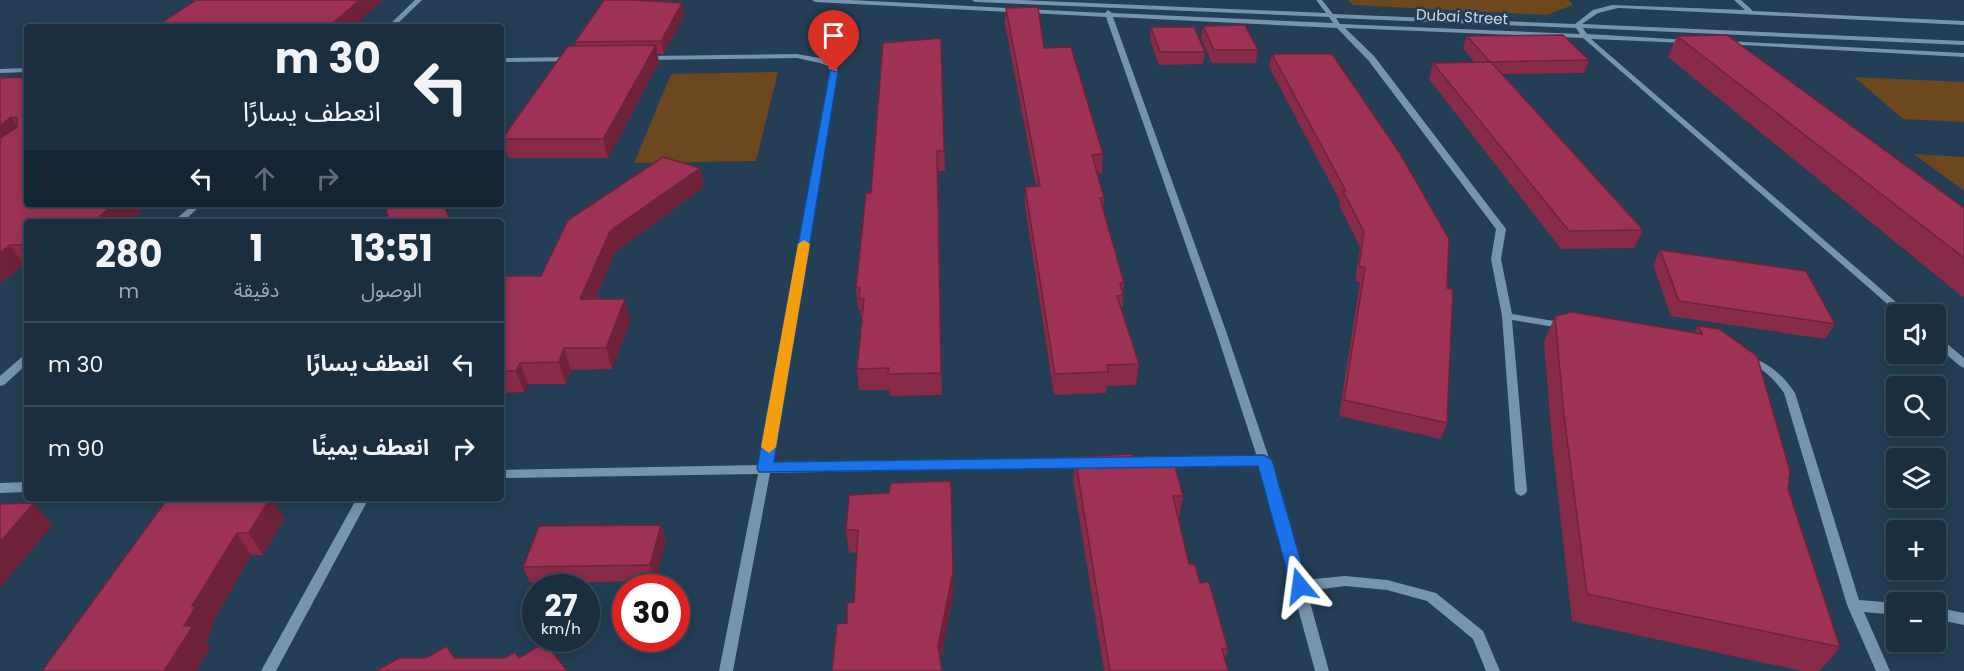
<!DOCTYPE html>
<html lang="ar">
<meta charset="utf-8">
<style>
:root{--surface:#1a2e40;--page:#233647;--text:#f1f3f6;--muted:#9fa8b1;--line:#384a59}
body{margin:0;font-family:Poppins,"Noto Sans Arabic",sans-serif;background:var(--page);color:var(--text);direction:rtl;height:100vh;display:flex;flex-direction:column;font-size:22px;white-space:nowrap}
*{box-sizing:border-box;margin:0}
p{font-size:20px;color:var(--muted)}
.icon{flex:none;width:33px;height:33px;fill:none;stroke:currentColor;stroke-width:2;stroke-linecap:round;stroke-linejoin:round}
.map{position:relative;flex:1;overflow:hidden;direction:ltr}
.sheet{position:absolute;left:24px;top:219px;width:480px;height:282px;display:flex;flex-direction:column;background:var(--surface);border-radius:6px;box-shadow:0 3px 15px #0003,0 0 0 2px var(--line);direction:rtl}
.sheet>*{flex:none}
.hud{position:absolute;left:24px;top:24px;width:480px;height:183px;border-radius:6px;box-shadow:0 3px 15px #0003,0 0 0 2px var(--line);direction:rtl;background:#1a2e40;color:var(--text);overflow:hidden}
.buttons{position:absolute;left:1886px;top:304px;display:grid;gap:12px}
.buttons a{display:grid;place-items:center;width:60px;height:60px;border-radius:6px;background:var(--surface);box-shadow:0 3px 15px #0003,0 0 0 2px var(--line);font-size:30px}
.speed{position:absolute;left:522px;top:574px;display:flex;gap:12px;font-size:30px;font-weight:700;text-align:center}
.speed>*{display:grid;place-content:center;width:78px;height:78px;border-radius:50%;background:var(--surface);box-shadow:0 3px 15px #0003,0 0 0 2px var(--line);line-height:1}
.speed small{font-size:15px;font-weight:400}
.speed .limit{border:9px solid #d22;background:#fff;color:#111}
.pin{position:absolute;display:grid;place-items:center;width:51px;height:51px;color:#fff;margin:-62px -26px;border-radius:50% 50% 50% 0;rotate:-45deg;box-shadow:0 0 6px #0007}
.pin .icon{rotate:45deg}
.me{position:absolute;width:66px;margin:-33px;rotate:344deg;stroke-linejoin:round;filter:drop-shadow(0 0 4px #0008)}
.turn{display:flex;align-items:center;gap:21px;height:126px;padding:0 24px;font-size:27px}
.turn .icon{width:78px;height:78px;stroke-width:2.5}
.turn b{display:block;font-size:42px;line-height:51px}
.lanes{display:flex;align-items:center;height:57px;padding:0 24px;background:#0003;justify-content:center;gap:30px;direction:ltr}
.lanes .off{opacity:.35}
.eta{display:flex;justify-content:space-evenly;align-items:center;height:102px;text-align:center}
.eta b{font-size:36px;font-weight:700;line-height:42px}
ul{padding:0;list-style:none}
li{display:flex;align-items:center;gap:18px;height:84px;padding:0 24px;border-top:2px solid var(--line)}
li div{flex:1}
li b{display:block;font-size:22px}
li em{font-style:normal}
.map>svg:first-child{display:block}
</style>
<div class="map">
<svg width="1964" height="671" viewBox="0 0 1964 671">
<rect width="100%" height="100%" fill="#233e55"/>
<g fill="#6d471e">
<polygon points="1348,0 1569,0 1573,5 1547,15 1353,5"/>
<polygon points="778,72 756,161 634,163 671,74"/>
<polygon points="1854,77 1964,82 1964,122 1903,119"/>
<polygon points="1914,154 1964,157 1964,191"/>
</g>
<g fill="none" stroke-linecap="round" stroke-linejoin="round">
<g fill="#7694ae" fill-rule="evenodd">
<polygon points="415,0 422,0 394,27 387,27"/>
<path d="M812,0H851L1105,13L1108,10L1112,13L1333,23L1329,17L975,2L972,0H1020L1326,13L1316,0H1322L1333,14L1575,24L1593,10L1612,5L1745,10L1734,0H1741L1753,11L1964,21V25L1618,8L1598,13L1582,24L1964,41V45L1583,28L1587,34L1689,40V42L1687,43L1591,39L1911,315H1900L1583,38L1345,28L1374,56L1506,229L1501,259L1512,314L1566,323L1571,326L1566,329L1512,320L1527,491L1525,494L1521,496L1517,494L1515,491L1502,316L1491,259L1496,229L1368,60L1337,28L1113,17L1226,331L1270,461L1304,580L1345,576L1387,580L1436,593L1483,631L1500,671H1486L1473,639L1427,601L1387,590L1345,586L1307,591L1329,671H1315L1259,465L1123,467L1119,466L1117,463L1119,460L1123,459L1257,457L1216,331L1106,17L815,2ZM1336,18L1576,28L1580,34L1340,24Z"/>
<polygon points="1726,41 1964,53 1964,57 1724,44 1723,43"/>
<polygon points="797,54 825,59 834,63 838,72 772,465 1087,459 1091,460 1093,463 1091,466 1087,467 770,473 733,671 719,671 758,474 501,478 501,470 760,465 830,72 828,66 820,63 797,58 645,60 641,58 645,56"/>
<polygon points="576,57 577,59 573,61 501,62 501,58"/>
<polygon points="27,68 27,72 0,73 0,69"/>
<polygon points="193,204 202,204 183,222 173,222"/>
<polygon points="1935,336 1939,337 1964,358 1964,368 1960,366 1935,345"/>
<polygon points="27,355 27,364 4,385 0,386 0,376 23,356"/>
<path d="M1746,356C1768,362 1782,374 1795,393L1859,600L1896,603V615L1864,612L1890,671H1876L1847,605L1784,393C1777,383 1769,374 1759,368C1752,365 1746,363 1741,359L1742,357Z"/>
<polygon points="27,482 27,492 0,493 0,483"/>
<polygon points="357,498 369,498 276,671 261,671"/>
<polygon points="1935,607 1964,613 1964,625 1935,619"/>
</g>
</g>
<g fill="#882b48">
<polygon points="1006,8 1044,48 1103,154 1102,173 1097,173 1104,198 1103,209 1124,283 1122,310 1139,364 1136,385 1107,386 1106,393 1054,395 1025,206 1025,187 1036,186 1005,24"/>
<polygon points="684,15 664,54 657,54 659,62 608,158 508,158 502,139 576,46 575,42"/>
<polygon points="1203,26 1258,50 1256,63 1212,63 1201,38"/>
<polygon points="1151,27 1205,52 1203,64 1159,65 1150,39"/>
<polygon points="1467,36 1589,60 1584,73 1502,74 1643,230 1634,248 1561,249 1429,79 1433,63 1475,63 1463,48"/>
<polygon points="1677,36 1964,208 1964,298 1668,57"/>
<polygon points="941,38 945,171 938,171 942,395 890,396 889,390 859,390 857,369 862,321 860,309 858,309 856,288 871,193"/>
<polygon points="1272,54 1447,288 1447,423 1441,439 1339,416 1360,282 1355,281 1360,247 1339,205 1340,201 1269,67"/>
<polygon points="27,77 27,204 149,204 127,222 27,222 27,265 24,265 0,283 0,78"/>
<polygon points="700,168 704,187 615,252 595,299 625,299 631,320 612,369 571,370 566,384 528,384 524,392 501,393 501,276 541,276"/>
<polygon points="1660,250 1835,324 1825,339 1671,316 1653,265"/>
<polygon points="1555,316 1694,333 1698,326 1788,489 1840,647 1820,671 1802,671 1572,621 1552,441 1544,342"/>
<polygon points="1075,457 1136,464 1183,496 1179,518 1178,518 1189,564 1200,583 1228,649 1225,660 1228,671 1104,671 1073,479"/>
<polygon points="849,495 954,594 854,602 857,552 849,553 846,530"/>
<polygon points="168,498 272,498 284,519 263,555 251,555 211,625 213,628 205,641 210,648 196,671"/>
<polygon points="661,525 666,541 655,581 530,583 523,567"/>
</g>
<g fill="#6f233b">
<polygon points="360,0 383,0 353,27 328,27"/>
<polygon points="682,3 684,15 664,54 661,41"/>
<polygon points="656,45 659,62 608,158 603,139"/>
<polygon points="11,117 23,135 0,152 0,126"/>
<polygon points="700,168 704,187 615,252 586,320 580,299 610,231"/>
<polygon points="115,204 149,204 127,222 92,222"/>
<polygon points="10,245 24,265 0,283 0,253"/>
<polygon points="625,299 631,320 612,369 606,348"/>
<polygon points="564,348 571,370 566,384 559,362"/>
<polygon points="520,363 528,384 524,392 516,371"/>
<polygon points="270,498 272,498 284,519 263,555 249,533"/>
<polygon points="34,503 52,525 0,588 0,542"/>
<polygon points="661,525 666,541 655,581 650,565"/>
<polygon points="237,533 251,555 211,625 213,628 205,641 210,648 196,671 164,671 192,606"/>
<polygon points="953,572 954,594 939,668 938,646"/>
</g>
<g fill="#9e3254" stroke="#6f233b" stroke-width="1.5">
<polygon points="196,0 360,0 328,27 155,27"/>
<polygon points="604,0 632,0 682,3 661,41 575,42"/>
<polygon points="1038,7 1044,48 1071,47 1103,154 1092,155 1104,198 1100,198 1124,283 1120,283 1123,295 1117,296 1139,364 1107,365 1108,372 1055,374 1025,187 1040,186 1006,8"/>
<polygon points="1245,25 1258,50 1214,50 1203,26"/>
<polygon points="1151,27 1194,27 1205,52 1160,52"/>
<polygon points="1563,35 1589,60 1490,62 1467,36"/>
<polygon points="1727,35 1964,208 1964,258 1677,36"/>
<polygon points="941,38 944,151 937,151 941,373 888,374 889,368 857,369 864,299 859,299 860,288 856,288 866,193 871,193 883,43"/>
<polygon points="656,45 603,139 502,139 568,46"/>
<polygon points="1272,54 1332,54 1399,152 1449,239 1447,288 1453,289 1447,423 1344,400 1365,268 1359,266 1364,232 1343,191 1346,191"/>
<polygon points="1491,62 1643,230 1569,231 1433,63"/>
<polygon points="27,77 27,204 115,204 92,222 27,222 27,245 10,245 0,253 0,138 17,127 17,118 11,117 0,126 0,78"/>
<polygon points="663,157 700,168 610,231 580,299 625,299 606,348 564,348 559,362 520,363 516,371 501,371 501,276 541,276 568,220"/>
<polygon points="384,204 443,204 451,221 390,222"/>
<polygon points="1660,250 1806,271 1835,324 1679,301"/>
<polygon points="1572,312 1702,334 1698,326 1719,329 1757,356 1790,471 1788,489 1840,647 1587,594 1564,415 1555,316"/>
<polygon points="1132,454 1136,464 1174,462 1183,496 1173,496 1189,564 1195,564 1200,583 1209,582 1228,649 1222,649 1228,671 1110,671 1075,457"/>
<polygon points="951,481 953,572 938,646 942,671 832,671 837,624 847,623 847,603 854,602 858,530 846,530 849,495 889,493 891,483"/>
<polygon points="168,498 270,498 249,533 237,533 192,606 196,606 184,626 193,626 164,671 42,671"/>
<polygon points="34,503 0,542 0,504"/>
<polygon points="661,525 650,565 523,567 539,526"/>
<polygon points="545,642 567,671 376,671 399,658 426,658 447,646 454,658 505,658 515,652 519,658"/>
</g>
<polygon fill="#1a73e8" stroke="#114b97" stroke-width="1.5" points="830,70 838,72 774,462 1264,455 1272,460 1308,586 1306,591 1293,591 1291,586 1258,466 759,472 757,468"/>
<polygon fill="#f59e0b" points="804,240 810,244 776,447 769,453 761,447 798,244"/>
<g text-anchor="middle" stroke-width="5" stroke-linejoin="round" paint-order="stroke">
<g font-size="15" fill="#c9d9e7" stroke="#233e55">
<text transform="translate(1462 17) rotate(3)" y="5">Dubai Street</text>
</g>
</g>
</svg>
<div class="buttons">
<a><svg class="icon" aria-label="sound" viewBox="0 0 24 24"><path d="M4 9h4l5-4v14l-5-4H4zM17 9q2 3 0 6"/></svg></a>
<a><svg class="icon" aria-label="search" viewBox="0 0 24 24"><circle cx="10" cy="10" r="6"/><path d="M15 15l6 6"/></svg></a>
<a><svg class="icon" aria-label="layers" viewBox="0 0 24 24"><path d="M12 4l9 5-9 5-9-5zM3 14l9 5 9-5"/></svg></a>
<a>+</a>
<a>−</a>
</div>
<div class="speed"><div>27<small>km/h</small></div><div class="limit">30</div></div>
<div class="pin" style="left:834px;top:72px;background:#d93025"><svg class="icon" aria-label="arrive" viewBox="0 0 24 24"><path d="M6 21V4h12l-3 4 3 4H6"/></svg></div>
<svg class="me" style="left:1300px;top:586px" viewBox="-20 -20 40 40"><path d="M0-17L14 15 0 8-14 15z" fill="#1a73e8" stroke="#fff" stroke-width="4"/></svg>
<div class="hud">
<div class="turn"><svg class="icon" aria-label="left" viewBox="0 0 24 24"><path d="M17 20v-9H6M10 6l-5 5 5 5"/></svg><div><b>30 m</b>انعطف يسارًا</div></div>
<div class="lanes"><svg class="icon" aria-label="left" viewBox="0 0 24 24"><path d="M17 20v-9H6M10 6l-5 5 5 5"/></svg><svg class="icon off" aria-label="ahead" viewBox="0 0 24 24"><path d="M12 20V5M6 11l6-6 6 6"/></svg><svg class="icon off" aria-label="right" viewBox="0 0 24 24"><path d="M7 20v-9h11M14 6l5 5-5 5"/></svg></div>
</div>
<section class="sheet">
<div class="eta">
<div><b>13:51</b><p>الوصول</p></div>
<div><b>1</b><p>دقيقة</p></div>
<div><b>280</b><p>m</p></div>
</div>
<ul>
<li><svg class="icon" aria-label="left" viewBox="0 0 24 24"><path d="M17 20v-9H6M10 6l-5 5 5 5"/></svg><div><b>انعطف يسارًا</b></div><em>30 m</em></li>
<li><svg class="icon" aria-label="right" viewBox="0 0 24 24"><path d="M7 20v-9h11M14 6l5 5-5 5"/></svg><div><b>انعطف يمينًا</b></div><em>90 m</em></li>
</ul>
</section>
</div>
